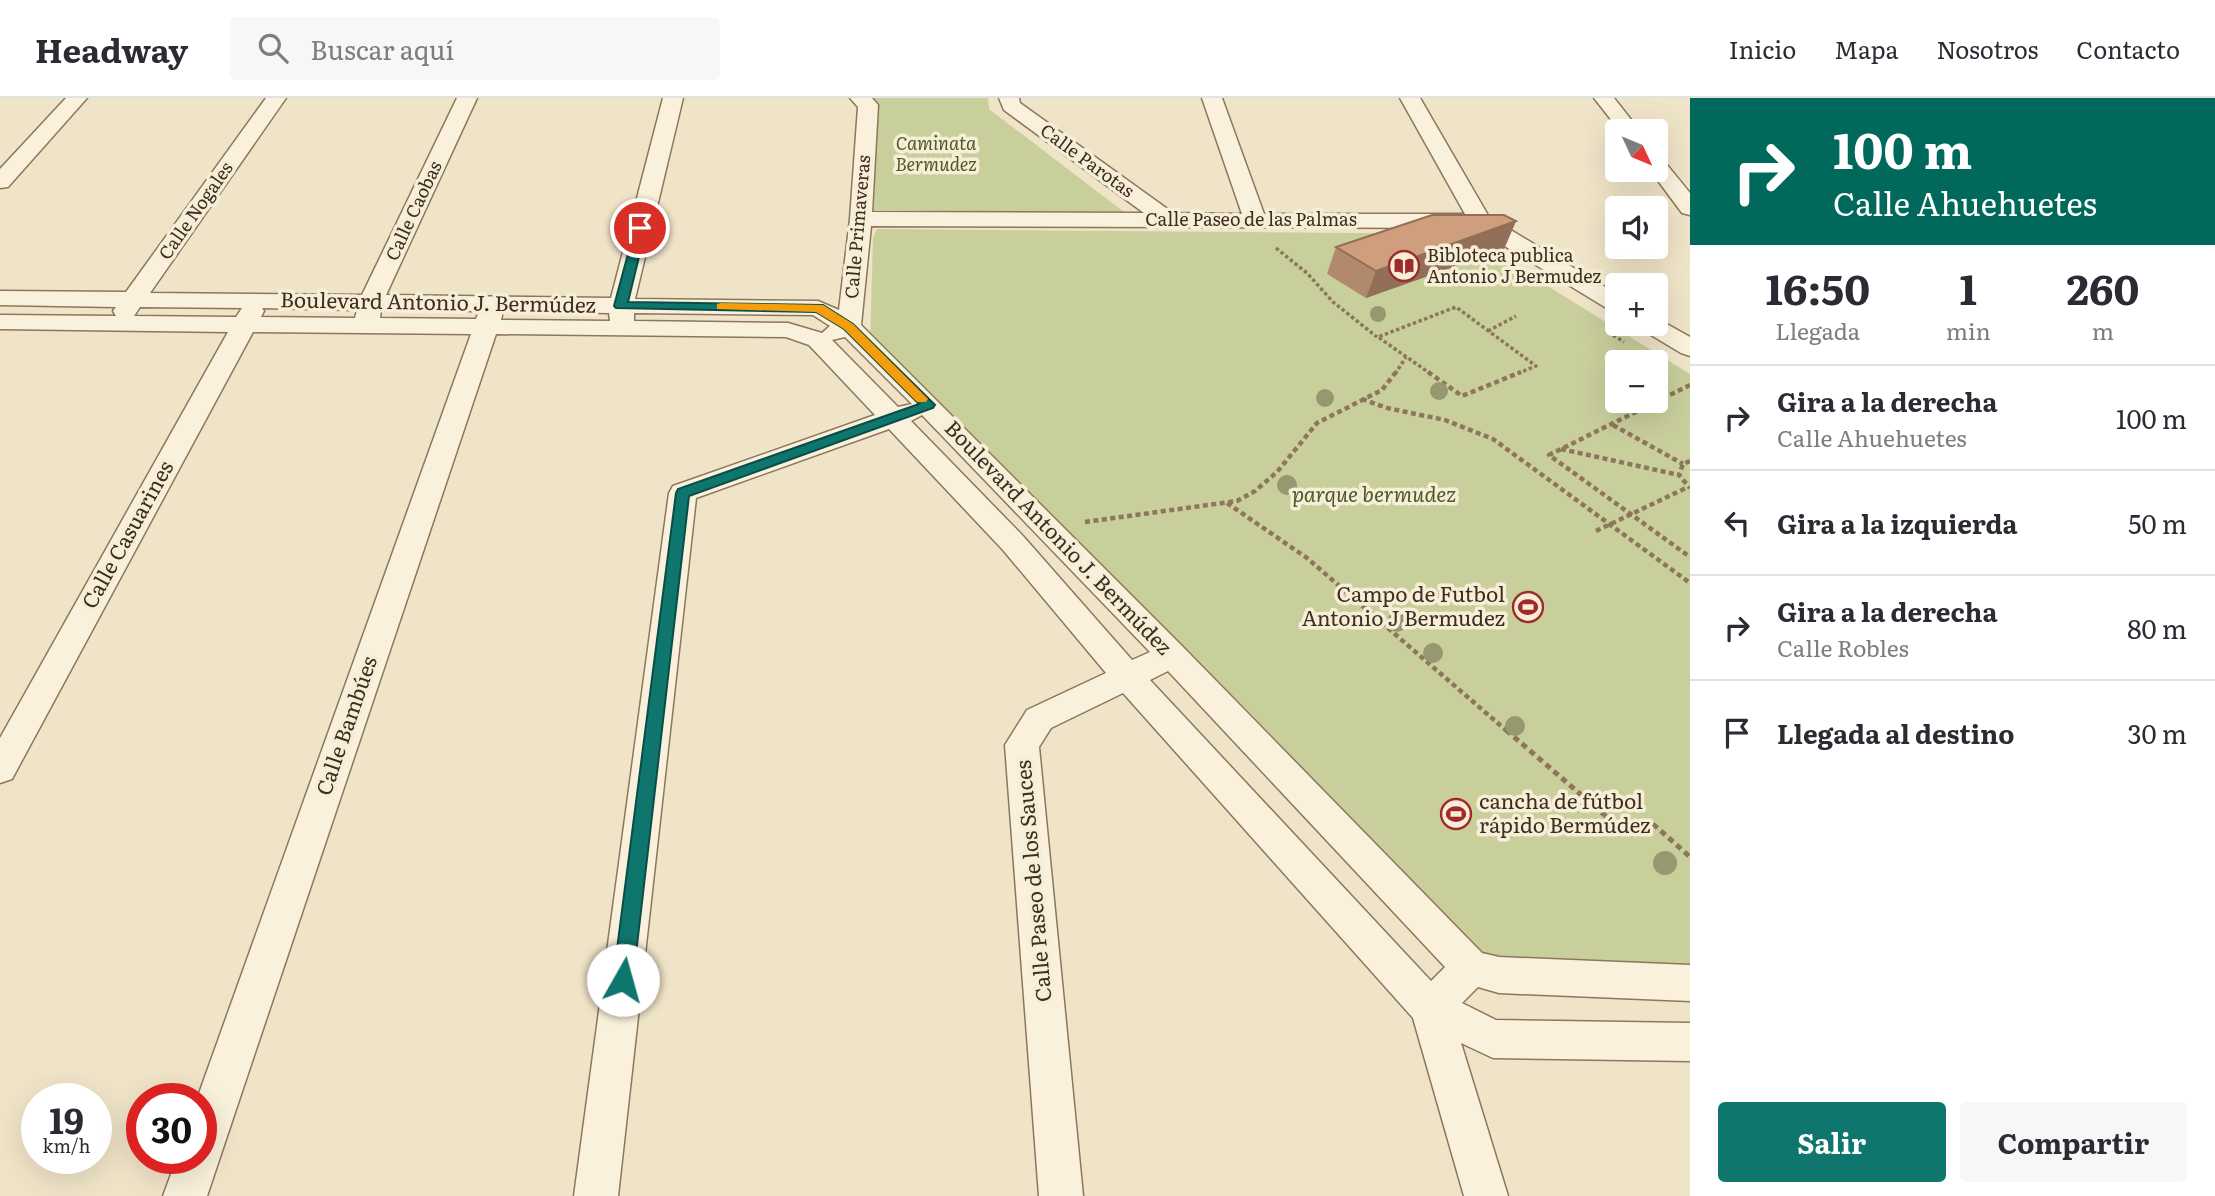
<!DOCTYPE html>
<html lang="es">
<meta charset="utf-8">
<style>
:root{--surface:#fff;--page:#f7f7f7;--text:#2b2b33;--muted:#7c7c81;--line:#e1e1e2;--accent:#0f766e}
body{margin:0;font-family:Literata,serif;background:var(--page);color:var(--text);height:100vh;display:flex;flex-direction:column;font-size:26px;white-space:nowrap}
*{box-sizing:border-box;margin:0}
p{font-size:23px;color:var(--muted)}
.icon{flex:none;width:38px;height:38px;fill:none;stroke:currentColor;stroke-width:2;stroke-linecap:round;stroke-linejoin:round}
.map{position:relative;flex:1;overflow:hidden}
.sheet{display:flex;flex-direction:column;background:var(--surface);width:525px}
.sheet>*{flex:none}
.hud{background:#00695c;color:#fff;overflow:hidden}
.needle{width:46px;rotate:134deg}
.buttons{position:absolute;left:1605px;top:21px;display:grid;gap:14px}
.buttons a{display:grid;place-items:center;width:63px;height:63px;border-radius:7px;background:var(--surface);box-shadow:0 7px 28px #0002;font-size:35px}
.speed{position:absolute;left:21px;top:985px;display:flex;gap:14px;font-size:35px;font-weight:700;text-align:center}
.speed>*{display:grid;place-content:center;width:91px;height:91px;border-radius:50%;background:var(--surface);box-shadow:0 7px 28px #0002;line-height:1}
.speed small{font-size:18px;font-weight:400}
.speed .limit{border:10px solid #d22;background:#fff;color:#111}
.pin{position:absolute;display:grid;place-items:center;width:60px;height:60px;color:#fff;margin:-30px;border:4px solid #fff;border-radius:50%;box-shadow:0 2px 7px #0007}
.me{position:absolute;width:77px;margin:-38px;rotate:7deg;stroke-linejoin:round;filter:drop-shadow(0 0 5px #0008)}
.turn{display:flex;align-items:center;gap:24px;height:147px;padding:0 28px;font-size:32px}
.turn .icon{width:91px;height:91px;stroke-width:2.5}
.turn b{display:block;font-size:49px;line-height:60px}
.eta{display:flex;justify-content:space-evenly;align-items:center;height:119px;text-align:center}
.eta b{font-size:42px;font-weight:700;line-height:49px}
.cta{display:flex;gap:14px;margin-top:auto;padding:14px 28px}
.cta a{flex:1;height:80px;border-radius:7px;background:var(--accent);color:#fff;font-size:28px;font-weight:700;line-height:80px;text-align:center}
.cta a+a{background:var(--page);color:var(--text)}
ul{padding:0;list-style:none}
li{display:flex;align-items:center;gap:21px;height:105px;padding:0 28px;border-top:2px solid var(--line)}
li div{flex:1}
li b{display:block;font-size:26px}
li em{font-style:normal}
header{display:flex;align-items:center;gap:42px;box-sizing:border-box;height:98px;padding:0 35px;background:var(--surface);border-bottom:2px solid var(--line)}
header strong{font-size:33px}
nav{display:flex;gap:38px;margin-inline-start:auto;font-size:24px}
.search{width:490px;height:63px;background:var(--page);display:flex;align-items:center;gap:18px;box-sizing:border-box;padding:0 24px;border-radius:7px;color:var(--muted);font-size:26px}
main{display:flex;flex:1;min-height:0}
.map>svg:first-child{display:block}
</style>
<header>
<strong>Headway</strong>
<div class="search"><svg class="icon" aria-label="search" viewBox="0 0 24 24"><circle cx="10" cy="10" r="6"/><path d="M15 15l6 6"/></svg>Buscar aquí</div>
<nav><a>Inicio</a><a>Mapa</a><a>Nosotros</a><a>Contacto</a></nav>
</header>
<main>
<div class="map">
<svg width="1690" height="1098" viewBox="0 0 1690 1098">
<rect width="100%" height="100%" fill="#f0e4c8"/>
<g fill="#c9cf9b" fill-rule="evenodd">
<polygon points="853,0 988,0 989,11 1124,114 874,112 872,16"/>
<path d="M877,131L1463,136L1690,276V872L1455,862L870,249L873,139ZM1617,264H1656V303H1617Z"/>
</g>
<g fill="none" stroke-linecap="round" stroke-linejoin="round">
<g stroke="#8d765c" stroke-width="3">
<g id="street">
<polygon points="66,0 87,0 8,89 0,90 0,71"/>
<path d="M266,0H286L150,195L362,197L457,0H477L386,197L611,200L663,0H683L635,201L818,203L839,212L850,121L858,9L850,0H872L878,7L872,114L1144,115L1004,12L999,0H1019L1020,5L1173,115L1242,116L1202,0H1222L1264,116H1465L1400,0H1420L1489,119L1617,196V213L1608,211L1475,130L871,128L861,227L1183,549L1482,855L1499,859L1690,867V903L1499,895L1478,889L1462,905L1496,922L1690,925V963L1493,960L1461,945L1508,1098H1464L1413,920L1123,595L1051,630L1039,649L1083,1098H1039L1005,647L1027,612L1106,575L1003,452L889,331L696,400L618,1098H574L669,395L673,388L875,317L809,247L786,239L496,236L207,1098H163L177,1060H201V1001H197L471,236L253,234L12,681L0,685V640L228,234L0,231V217L116,218L113,213L116,209L0,207V193L126,194ZM140,209L242,210L236,219L134,218ZM262,210L357,212L355,220L261,219L264,213ZM381,212L479,213L476,221L380,220ZM503,213L609,215L610,223L501,222ZM634,215L813,217L830,228L822,235L788,225L634,223ZM845,239L912,306L898,309L832,242ZM922,317L1150,554L1132,562L1023,438L911,323ZM1168,573L1445,869L1431,883L1150,582Z"/>
<polygon points="1594,0 1614,0 1640,33 1620,33"/>
<polygon points="1656,60 1663,62 1690,95 1690,117 1682,115 1650,72 1656,72"/>
<polygon points="1656,220 1690,239 1690,258 1681,255 1641,231 1638,226 1656,226"/>
</g>
</g>
<g stroke="#8d765c" stroke-width="3.5" stroke-dasharray="3.5 2.5" stroke-linecap="butt">
<polyline points="1276,150 1307,175 1333,204 1377,239"/>
<polyline points="1488,233 1516,218"/>
<polyline points="1608,234 1624,244"/>
<polyline points="1395,276 1406,259"/>
<polyline points="1431,276 1378,239 1456,209 1536,268 1516,276"/>
</g>
<g stroke="#8d765c" stroke-width="4.5" stroke-dasharray="5 3.5" stroke-linecap="butt">
<polyline points="1428,274 1462,298 1521,274"/>
<polyline points="1690,287 1549,357 1690,459"/>
<polyline points="1362,301 1387,310 1445,322 1493,341 1690,485"/>
<polyline points="1613,327 1683,366"/>
<polyline points="1561,351 1679,377"/>
<polyline points="1690,363 1683,366 1679,377 1690,390"/>
<polyline points="1227,405 1307,460 1508,634"/>
<polyline points="1085,424 1237,403 1255,393 1277,374 1317,325 1382,292 1396,274"/>
<polyline points="1596,433 1688,389"/>
</g>
<g stroke="#8d765c" stroke-width="5" stroke-dasharray="6 4.5" stroke-linecap="butt">
<polyline points="1506,632 1615,726"/>
<polyline points="1653,726 1690,759"/>
</g>
<use href="#street" fill="#faf1dc" fill-rule="evenodd"/>
</g>
<g fill="#96986f">
<circle cx="1378" cy="216" r="8"/>
<circle cx="1439" cy="293" r="9"/>
<circle cx="1325" cy="300" r="9"/>
<circle cx="1287" cy="387" r="10"/>
<circle cx="1397" cy="524" r="10"/>
<circle cx="1433" cy="555" r="10"/>
<circle cx="1515" cy="628" r="10"/>
<circle cx="1665" cy="765" r="12"/>
</g>
<polygon fill="#b2896c" points="1516,123 1504,151 1366,200 1327,176 1336,149"/>
<polygon fill="#916f58" points="1516,123 1504,151 1366,200 1376,173"/>
<polygon fill="#cf9f7d" stroke="#916f58" stroke-width="2" points="1432,117 1504,117 1516,123 1376,173 1336,149"/>
<polygon fill="#0f766e" stroke="#0a4d48" stroke-width="2" points="640,126 646,130 628,204 823,207 853,226 935,307 933,310 689,398 633,882 630,888 623,891 616,888 613,882 676,395 678,391 919,306 844,231 816,214 616,210 614,208 635,130"/>
<polygon fill="#f59e0b" points="721,205 823,207 853,226 928,301 926,304 917,304 844,231 816,214 717,211 717,206"/>
<defs>
<g id="library-ring" transform="scale(1.575)"><circle r="9.5" fill="#f7eed8" stroke="#9e2a2b" stroke-width="1.5"/><path d="M-6-4Q-3-5.5-.7-3.5V5Q-3 3-6 4ZM6-4Q3-5.5 .7-3.5V5Q3 3 6 4Z" fill="#9e2a2b"/></g>
<g id="stadium-ring" transform="scale(1.575)"><circle r="9.5" fill="#f7eed8" stroke="#9e2a2b" stroke-width="1.5"/><path d="M0-5a6.5 5 0 1 0 0 10a6.5 5 0 1 0 0-10ZM-3.5-1.8h7v3.6h-7Z" fill="#9e2a2b"/></g>
</defs>
<g fill-rule="evenodd">
<use href="#library-ring" x="1404" y="168"/>
<use href="#stadium-ring" x="1528" y="509"/>
<use href="#stadium-ring" x="1456" y="716"/>
</g>
<g text-anchor="middle" stroke-width="7" stroke-linejoin="round" paint-order="stroke">
<g font-size="18" font-style="italic" fill="#4d5a26" stroke="#f7eed8">
<text x="936" y="52">Caminata<tspan x="936" dy="21">Bermudez</tspan></text>
</g>
<g font-size="18" fill="#3d2e20" stroke="#f7eed8">
<text transform="translate(1087 63) rotate(36)" y="6">Calle Parotas</text>
<text transform="translate(196 113) rotate(-55)" y="6">Calle Nogales</text>
<text transform="translate(414 113) rotate(-65)" y="6">Calle Caobas</text>
<text x="1251" y="128">Calle Paseo de las Palmas</text>
<text transform="translate(858 129) rotate(-85)" y="6">Calle Primaveras</text>
</g>
<g font-size="18" fill="#3d2e20" stroke="#f7eed8" text-anchor="start">
<text x="1427" y="164">Bibloteca publica<tspan x="1427" dy="21">Antonio J Bermudez</tspan></text>
</g>
<g font-size="21" fill="#3d2e20" stroke="#f7eed8">
<text transform="translate(438 205) rotate(1)" y="7">Boulevard Antonio J. Bermúdez</text>
<text transform="translate(128 437) rotate(-61)" y="7">Calle Casuarines</text>
<text transform="translate(1058 440) rotate(46)" y="7">Boulevard Antonio J. Bermúdez</text>
<text transform="translate(347 628) rotate(-71)" y="7">Calle Bambúes</text>
<text transform="translate(1034 783) rotate(-95)" y="7">Calle Paseo de los Sauces</text>
</g>
<g font-size="21" font-style="italic" fill="#4d5a26" stroke="#f7eed8">
<text x="1374" y="404">parque bermudez</text>
</g>
<g font-size="21" fill="#3d2e20" stroke="#f7eed8" text-anchor="end">
<text x="1505" y="504">Campo de Futbol<tspan x="1505" dy="24">Antonio J Bermudez</tspan></text>
<text x="1479" y="711" text-anchor="start">cancha de fútbol<tspan x="1479" dy="24">rápido Bermúdez</tspan></text>
</g>
</g>
</svg>
<div class="buttons">
<a><svg class="needle" viewBox="-14 -14 28 28"><path d="M0-13l5 13h-10z" fill="#e53935"/><path d="M0 13l5-13h-10z" fill="#7c7c81"/></svg></a>
<a><svg class="icon" aria-label="sound" viewBox="0 0 24 24"><path d="M4 9h4l5-4v14l-5-4H4zM17 9q2 3 0 6"/></svg></a>
<a>+</a>
<a>−</a>
</div>
<div class="speed"><div>19<small>km/h</small></div><div class="limit">30</div></div>
<div class="pin" style="left:640px;top:130px;background:#d93025"><svg class="icon" aria-label="arrive" viewBox="0 0 24 24"><path d="M6 21V4h12l-3 4 3 4H6"/></svg></div>
<svg class="me" style="left:623px;top:882px" viewBox="-20 -20 40 40"><circle r="19" fill="#fff"/><path d="M0-13L10 11 0 6-10 11z" fill="#0f766e"/></svg>
</div>
<section class="sheet">
<div class="hud">
<div class="turn"><svg class="icon" aria-label="right" viewBox="0 0 24 24"><path d="M7 20v-9h11M14 6l5 5-5 5"/></svg><div><b>100 m</b>Calle Ahuehuetes</div></div>
</div>
<div class="eta">
<div><b>16:50</b><p>Llegada</p></div>
<div><b>1</b><p>min</p></div>
<div><b>260</b><p>m</p></div>
</div>
<ul>
<li><svg class="icon" aria-label="right" viewBox="0 0 24 24"><path d="M7 20v-9h11M14 6l5 5-5 5"/></svg><div><b>Gira a la derecha</b><p>Calle Ahuehuetes</p></div><em>100 m</em></li>
<li><svg class="icon" aria-label="left" viewBox="0 0 24 24"><path d="M17 20v-9H6M10 6l-5 5 5 5"/></svg><div><b>Gira a la izquierda</b></div><em>50 m</em></li>
<li><svg class="icon" aria-label="right" viewBox="0 0 24 24"><path d="M7 20v-9h11M14 6l5 5-5 5"/></svg><div><b>Gira a la derecha</b><p>Calle Robles</p></div><em>80 m</em></li>
<li><svg class="icon" aria-label="arrive" viewBox="0 0 24 24"><path d="M6 21V4h12l-3 4 3 4H6"/></svg><div><b>Llegada al destino</b></div><em>30 m</em></li>
</ul>
<div class="cta"><a>Salir</a><a>Compartir</a></div>
</section>
</main>
